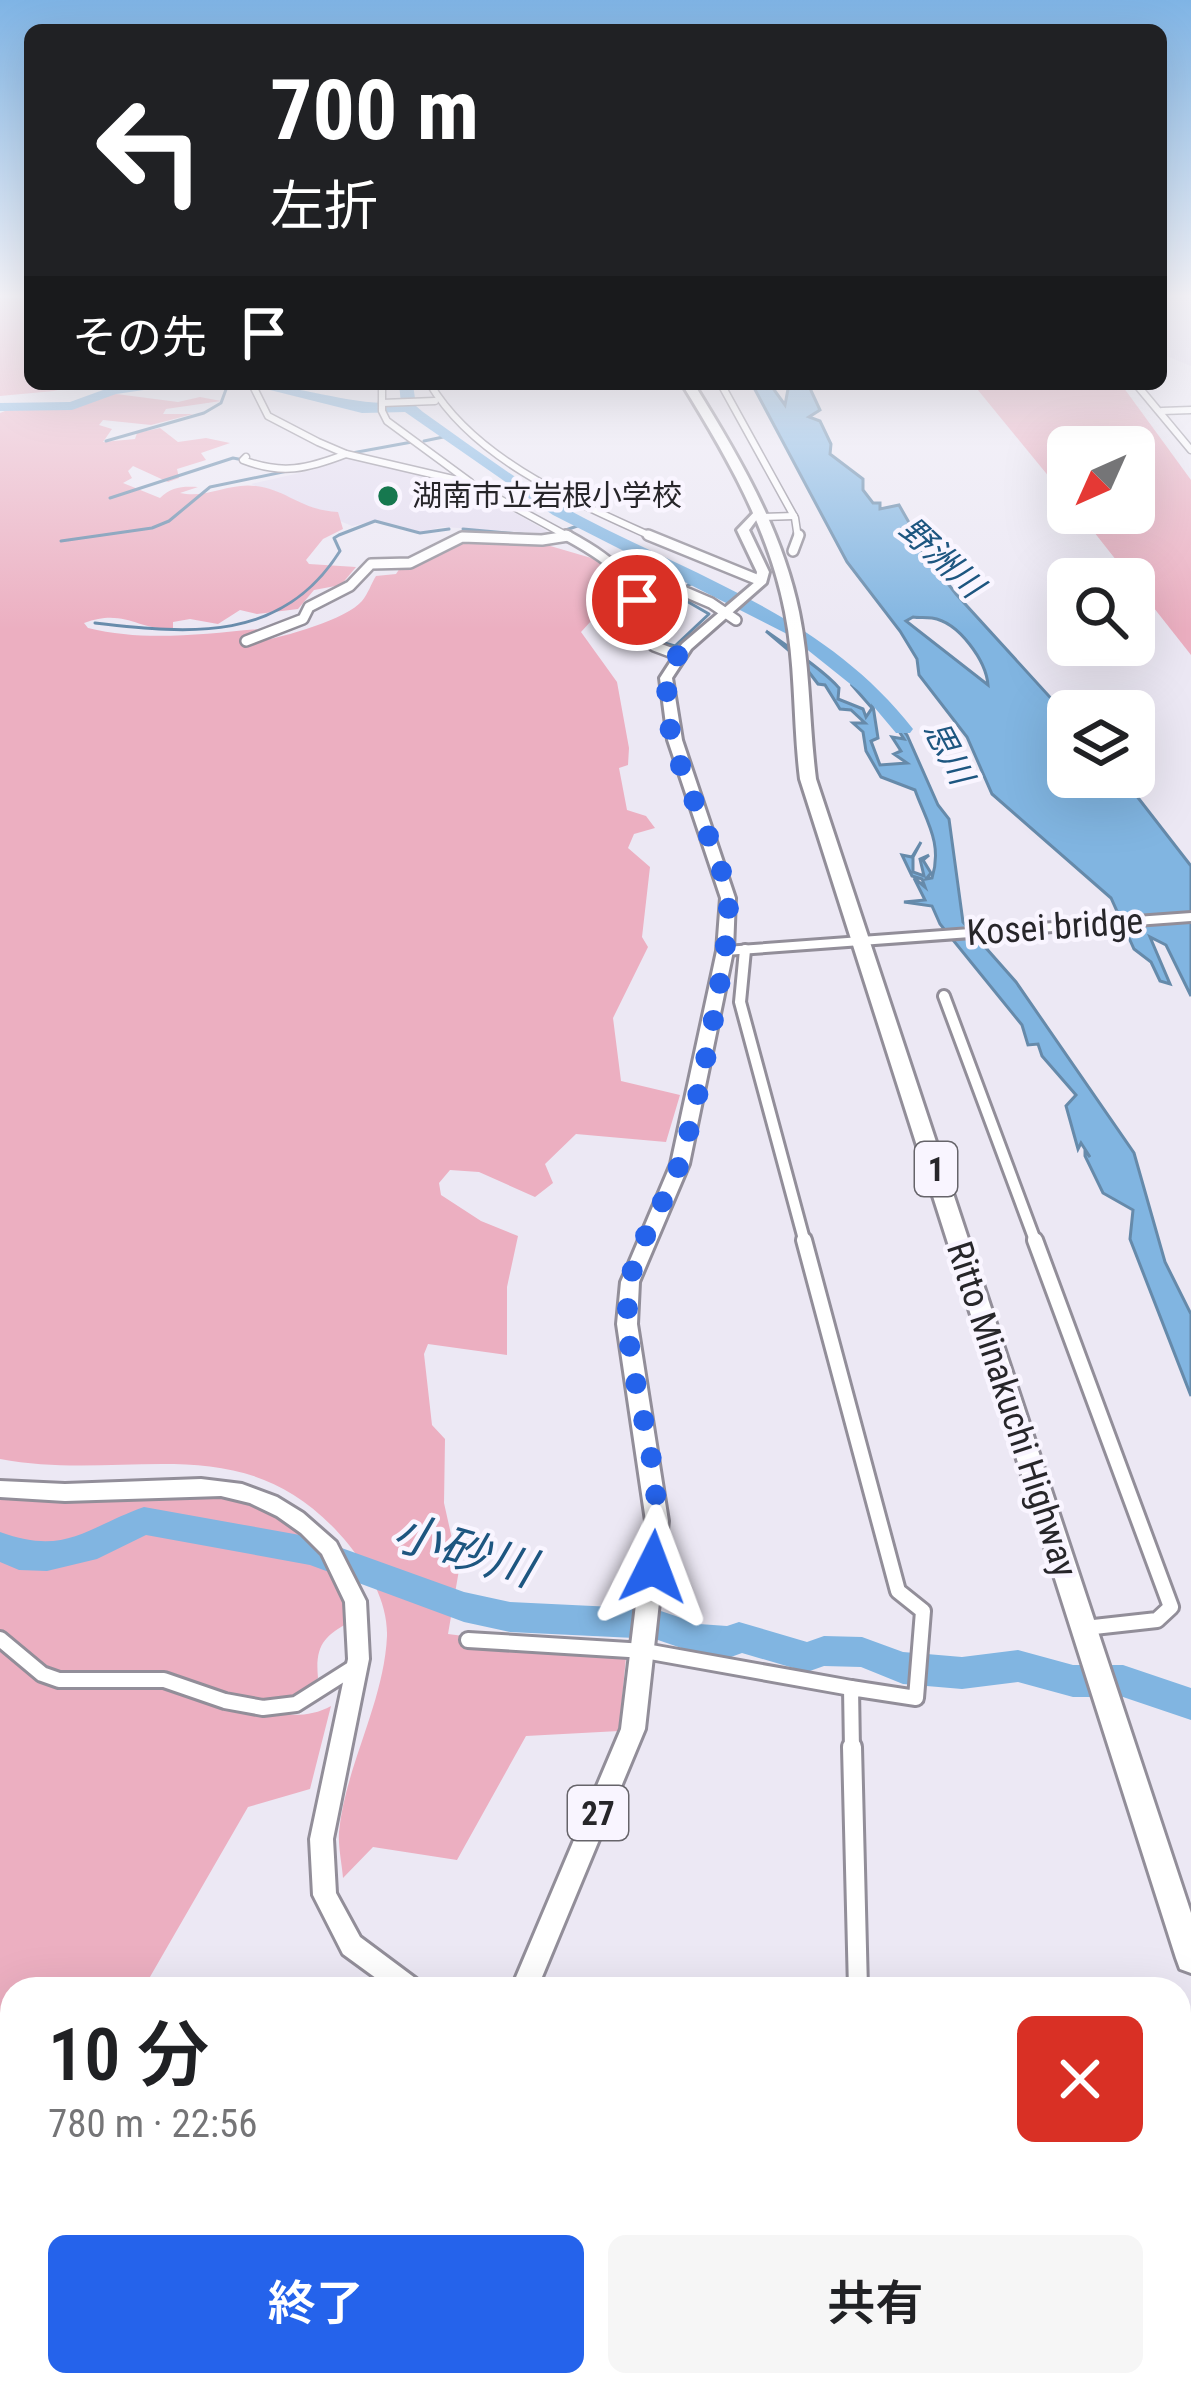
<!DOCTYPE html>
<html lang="ja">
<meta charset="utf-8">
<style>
:root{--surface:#fff;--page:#f6f6f6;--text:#202124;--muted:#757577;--accent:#2563eb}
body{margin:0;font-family:"Roboto Condensed","Noto Sans JP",sans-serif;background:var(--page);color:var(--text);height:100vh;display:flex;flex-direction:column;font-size:45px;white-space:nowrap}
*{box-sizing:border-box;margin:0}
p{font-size:39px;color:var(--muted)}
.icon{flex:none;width:66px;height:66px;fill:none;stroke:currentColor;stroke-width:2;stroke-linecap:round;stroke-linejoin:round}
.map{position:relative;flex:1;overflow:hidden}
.side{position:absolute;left:0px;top:1977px;width:1191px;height:420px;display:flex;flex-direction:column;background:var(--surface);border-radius:36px 36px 0 0;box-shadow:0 12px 48px #0002}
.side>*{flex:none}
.hud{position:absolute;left:24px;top:24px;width:1143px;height:366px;border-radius:18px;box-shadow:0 12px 48px #0002;background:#202124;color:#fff;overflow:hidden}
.needle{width:78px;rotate:225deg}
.controls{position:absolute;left:1047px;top:426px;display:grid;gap:24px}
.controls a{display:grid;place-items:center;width:108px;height:108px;border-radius:18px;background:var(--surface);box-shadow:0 12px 48px #0002;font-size:60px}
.pin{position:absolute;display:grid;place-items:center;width:102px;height:102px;color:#fff;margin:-51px;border:6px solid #fff;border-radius:50%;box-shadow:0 3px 12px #0007}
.me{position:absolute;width:132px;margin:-66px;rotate:3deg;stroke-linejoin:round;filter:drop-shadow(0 0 9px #0008)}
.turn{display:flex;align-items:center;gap:42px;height:252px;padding:0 48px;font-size:54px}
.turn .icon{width:156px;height:156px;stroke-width:2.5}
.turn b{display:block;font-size:84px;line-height:102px}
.then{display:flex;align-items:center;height:114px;padding:0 48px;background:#0003;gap:24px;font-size:45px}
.round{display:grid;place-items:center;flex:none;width:126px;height:126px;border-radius:18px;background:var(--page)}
.head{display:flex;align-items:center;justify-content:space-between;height:204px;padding:0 48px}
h1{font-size:72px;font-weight:600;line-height:90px}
.primary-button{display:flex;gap:24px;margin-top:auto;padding:24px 48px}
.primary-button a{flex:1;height:138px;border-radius:18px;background:var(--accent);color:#fff;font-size:48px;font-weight:600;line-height:138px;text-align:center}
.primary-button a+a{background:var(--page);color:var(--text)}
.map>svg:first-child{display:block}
</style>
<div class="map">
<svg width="1191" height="2397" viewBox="0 0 1191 2397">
<rect width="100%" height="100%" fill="#ece8f4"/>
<g fill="#e4ddf0">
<polygon points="1161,295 1191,295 1191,366 1161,354"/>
<polygon points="346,457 464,484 552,534 442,527 421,532 376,521 352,526 251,484 313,470"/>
</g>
<g fill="#ecafc1">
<polygon points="0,295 30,295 30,384 78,384 54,391 0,396"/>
<polygon points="973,384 1121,384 1191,480 1191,655 1079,513 1134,513 1134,447 1068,447 1068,500"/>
<path d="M101,392L178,402L200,397L221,401L166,409L163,414H193L151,425L103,420L99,425L112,429L103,442L135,439L137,433L160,428L178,442L206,438L230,443L201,453L206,460L177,469L179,478L168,482L133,466L128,471L132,478L123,483L160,498C171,487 182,486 198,487L180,493C207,499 229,482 256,486C288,490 300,510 338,512L343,529L323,539L306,560L309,564L356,567L341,585L314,590L298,609L257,614L240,610L218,624L190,619L173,622V629C137,630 124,608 84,623L88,628C145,642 201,634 258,629L244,637V644C271,641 345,621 362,601C368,594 371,584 376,576L396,574L402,565L462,536L523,538L605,562L607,570L592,620L581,632L617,682L629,748L628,765L619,768L627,810L646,816L655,828L634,834L628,848L650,867L642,937L648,947L613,1018L621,1081L680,1095L666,1142L576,1134L545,1164L553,1183L535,1197L479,1172L450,1170L439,1183L441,1195L481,1221L518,1236L507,1287V1355L428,1344L424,1354L432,1425L445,1439L444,1503L459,1570L448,1634L626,1657L619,1731L526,1736L457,1860L373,1847L343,1878C342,1864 338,1847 339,1832C345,1767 384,1703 387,1636C388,1603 369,1570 349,1545C247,1420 132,1484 0,1459V413L10,409L80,407Z"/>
<path d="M192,1493C287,1507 320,1530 350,1622C323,1636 315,1647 318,1678L295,1696L238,1705C268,1713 303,1722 331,1706L310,1789L248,1807L143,1989H12V2385H39L0,2397V1497Z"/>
<polygon points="172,2385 371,2385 370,2397 177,2397"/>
</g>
<g fill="#81b5e1" stroke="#668aaa" stroke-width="3" fill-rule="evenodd">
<path d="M752,384H777L772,387L785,405L788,389L783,384H808L820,410L809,417L820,421L831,444L830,454L863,479V490L873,503H880V509L899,505L911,526L910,535L956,594L1068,717V777H1122L1191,866V996L1166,945L1150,937L1170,984L1160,981L1151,962L1134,949L1111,898L992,794L967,737L919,675L917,659L900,631L847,562ZM913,617C919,618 926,617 932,618C959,622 986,661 988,685L906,621Z"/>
<path d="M766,631C787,646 825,671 839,688L838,699L863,709L866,717L872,708L851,684L871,693L878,738L871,741L880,765L907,763L894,754L901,751L892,737L904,739L880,701L907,735L938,805L949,819L963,922L1016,982L1134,1153L1165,1262L1191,1314V1396L1130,1239L1133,1210L1103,1193L1085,1156V1151L1090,1157L1081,1143L1078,1149L1066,1106L1076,1095L1042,1056L1038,1044L1028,1045L1022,1025L940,924L932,906L904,902L925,900L914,878L925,887L922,879L912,876L902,855L912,857L921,842L913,857V872L924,876L920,859L929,855L923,860L931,873L926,879L932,878C943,843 926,821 915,790L881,777L866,751L863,732L853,723H865L851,710L840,709L825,685L818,684L799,659Z"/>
</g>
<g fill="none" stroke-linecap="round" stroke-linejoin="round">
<g stroke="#668aaa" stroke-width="3">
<polyline points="106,441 204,413 221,403 228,384"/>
<polyline points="424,441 448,436"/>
<polyline points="352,453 412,442"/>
<polyline points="110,498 233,458 270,465"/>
<polyline points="463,529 541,536"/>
<polyline points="563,531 583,524"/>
<polyline points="61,541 152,528 169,521 210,487 331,462"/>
<polyline points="688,585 705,579"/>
<polyline points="653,622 661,642 675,646 709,614 671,592"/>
<path d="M95,623C191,634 282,643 340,551L334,538L339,535L375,521L420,533L449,529"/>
</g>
<g fill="#81b5e1" fill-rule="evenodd">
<polygon points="186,384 116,394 72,410 0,411 0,403 70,402 114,386"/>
<path d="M246,384C301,384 343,405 401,403L399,384H413L416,406L423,412C476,449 527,489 584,518C702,579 829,620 913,729L910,733H896L864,695L789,635L553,515L405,412L362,413Z"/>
<path d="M144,1507L311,1537L464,1592L510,1602L655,1609L699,1624L727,1626L739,1622L807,1642L824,1636L862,1637L903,1652L962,1657L1018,1650L1073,1665H1123L1191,1688V1720L1123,1697H1073L1018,1682L962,1689L903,1684L861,1667L824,1666L807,1672L742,1653L731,1657L699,1654L655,1639L510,1632L464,1622L310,1565L146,1535L97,1559L47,1571L19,1570L0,1562V1532C66,1556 85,1528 144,1507Z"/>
</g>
<g stroke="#928e99" stroke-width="9">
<g id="street-far4">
<polyline points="252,384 268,416 318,442 346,454 470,483 571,538"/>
<polyline points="382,384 382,411 387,421 470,482"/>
<path d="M430,384C476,461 576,502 655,538"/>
<polyline points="721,384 795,518 798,538"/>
<polyline points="1136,384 1191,450"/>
<polyline points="382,403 435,401"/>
<polyline points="1162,411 1191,410"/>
<path d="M246,457L243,460C282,475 307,469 346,454"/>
<polyline points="760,517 794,516"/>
<polyline points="458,538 508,538"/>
<polyline points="560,538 568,536"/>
</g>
</g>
<g stroke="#928e99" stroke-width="14">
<g id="street-far3">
<path d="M566,535C628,569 630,580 654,646L678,655"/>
<polyline points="648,535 761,581"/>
<polyline points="793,551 799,535"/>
<polyline points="615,562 711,603 736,620"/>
<polyline points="246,641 303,619 309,607 350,586 371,564 410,563 462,537 542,540 568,536"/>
</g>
</g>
<g stroke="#928e99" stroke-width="16">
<g id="street-far2">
<polyline points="745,950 740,1002 805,1243"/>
<polyline points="944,996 1036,1243"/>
</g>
</g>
<g stroke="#928e99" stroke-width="20">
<g id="street-far1">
<polyline points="804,1240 898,1591 923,1611 916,1698 851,1688 852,1750"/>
<polyline points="1035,1240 1171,1607 1157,1620 1085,1628"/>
<polyline points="0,1639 42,1674 59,1680 164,1680 225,1701 263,1708 296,1704 356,1666"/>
<polyline points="468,1640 645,1651 851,1688"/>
</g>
</g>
<g stroke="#928e99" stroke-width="24">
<g id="street">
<polyline points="852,1747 858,1989"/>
<polyline points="850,2385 851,2397"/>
<polyline points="874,2397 903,2385"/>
</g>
</g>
<g stroke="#928e99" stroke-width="6">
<g id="secondary">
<polygon points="1191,913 1191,921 725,955 718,951 725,947"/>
<polygon points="201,1479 242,1484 277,1497 303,1513 336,1542 366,1601 369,1659 333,1839 336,1893 360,1937 419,1981 423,1989 391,1989 343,1954 313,1895 310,1839 348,1659 345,1602 322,1554 301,1533 277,1516 250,1503 221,1496 65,1501 0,1497 0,1481 65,1484"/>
<rect x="1179" y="2187" width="12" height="26"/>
<polygon points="923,2385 951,2385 954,2397 926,2397"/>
</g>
</g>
<g stroke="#928e99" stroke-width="6">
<g id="primary">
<polygon points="758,508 763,511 749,530 769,572 766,583 691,649 672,678 682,740 735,898 733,951 689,1164 639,1282 637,1324 668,1521 645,1729 537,1989 511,1989 621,1729 646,1521 617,1324 621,1282 671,1164 717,951 721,898 668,740 660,678 682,644 755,582 757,572 737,530"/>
<polygon points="387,2385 417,2385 416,2397 386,2397"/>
</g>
</g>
<g stroke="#928e99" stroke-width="6">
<path id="highway" d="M682,384H694C738,455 782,529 799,612C810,666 809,724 816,779L1191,1913V1973L1180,1969L1176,1958L800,779C793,724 796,667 785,612C769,529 726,455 682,384Z"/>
</g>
<use href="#street-far4" stroke="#fff" stroke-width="6"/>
<use href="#street-far3" stroke="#fff" stroke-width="9"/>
<use href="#street-far2" stroke="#fff" stroke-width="10"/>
<use href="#street-far1" stroke="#fff" stroke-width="14"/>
<use href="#street" stroke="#fff" stroke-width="18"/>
<use href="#secondary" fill="#fff" fill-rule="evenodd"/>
<use href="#primary" fill="#fff" fill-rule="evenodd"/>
<use href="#highway" fill="#fff" fill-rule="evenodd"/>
</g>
<linearGradient id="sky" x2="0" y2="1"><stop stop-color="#7fb4e5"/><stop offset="0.47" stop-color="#f6f5fa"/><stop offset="1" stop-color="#f6f5fa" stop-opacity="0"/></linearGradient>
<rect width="1191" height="630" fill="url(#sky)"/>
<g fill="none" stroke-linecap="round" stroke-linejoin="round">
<path stroke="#2563eb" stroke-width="21" stroke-dasharray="0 37.8" d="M637,600L654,646L678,655C637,720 719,831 728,899C733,940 694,1126 678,1168C663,1206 635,1246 629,1286C621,1349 646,1414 654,1476C658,1507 656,1536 653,1567"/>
</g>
<circle fill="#16784f" stroke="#f9f5ff" stroke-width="4.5" cx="388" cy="496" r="12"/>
<g text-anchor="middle" stroke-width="9" stroke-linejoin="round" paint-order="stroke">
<g font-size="30" fill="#27262a" stroke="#f9f5ff" text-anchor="start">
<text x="412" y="506">湖南市立岩根小学校</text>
</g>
<g font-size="33" font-style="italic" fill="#1d5680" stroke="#f9f5ff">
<text transform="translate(942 557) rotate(43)" y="12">野洲川</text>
<text transform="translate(949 752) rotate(62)" y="12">思川</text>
</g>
<g fill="#f9f5ff" stroke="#66646a" stroke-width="3">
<rect x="915" y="1142" width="42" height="54" rx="9"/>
<rect x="568" y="1786" width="60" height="54" rx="9"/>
</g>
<g font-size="33" font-weight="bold" fill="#27262a">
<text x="936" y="1181">1</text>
<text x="598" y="1825">27</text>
</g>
<g font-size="36" fill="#27262a" stroke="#f9f5ff">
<text transform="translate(1055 926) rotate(-4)" y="13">Kosei bridge</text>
<text transform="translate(1013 1409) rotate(72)" y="13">Ritto Minakuchi Highway</text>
</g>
<g font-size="48" font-style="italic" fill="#1d5680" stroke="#f9f5ff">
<text transform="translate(464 1550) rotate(16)" y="17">小砂川</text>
</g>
</g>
</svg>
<div class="controls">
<a><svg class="needle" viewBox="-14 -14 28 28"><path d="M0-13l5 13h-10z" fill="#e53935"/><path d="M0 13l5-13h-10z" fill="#757577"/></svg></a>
<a><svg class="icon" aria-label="search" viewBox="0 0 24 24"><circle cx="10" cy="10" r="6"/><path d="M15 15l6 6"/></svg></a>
<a><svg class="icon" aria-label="layers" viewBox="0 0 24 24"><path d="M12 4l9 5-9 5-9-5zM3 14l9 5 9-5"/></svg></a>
</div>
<div class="pin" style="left:637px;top:600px;background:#d93025"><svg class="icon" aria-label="arrive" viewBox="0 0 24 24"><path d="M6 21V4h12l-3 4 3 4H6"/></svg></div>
<svg class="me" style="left:653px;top:1567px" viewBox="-20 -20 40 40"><path d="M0-17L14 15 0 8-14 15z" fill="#2563eb" stroke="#fff" stroke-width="4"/></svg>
<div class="hud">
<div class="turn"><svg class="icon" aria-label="left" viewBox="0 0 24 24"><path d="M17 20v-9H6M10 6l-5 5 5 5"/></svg><div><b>700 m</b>左折</div></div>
<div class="then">その先<svg class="icon" aria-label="arrive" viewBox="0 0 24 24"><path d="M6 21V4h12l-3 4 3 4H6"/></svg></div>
</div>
<section class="side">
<div class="head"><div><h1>10 分</h1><p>780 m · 22:56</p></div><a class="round" style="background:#d93025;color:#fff"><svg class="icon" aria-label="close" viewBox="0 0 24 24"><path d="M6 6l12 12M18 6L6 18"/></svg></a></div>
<div class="primary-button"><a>終了</a><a>共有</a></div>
</section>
</div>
